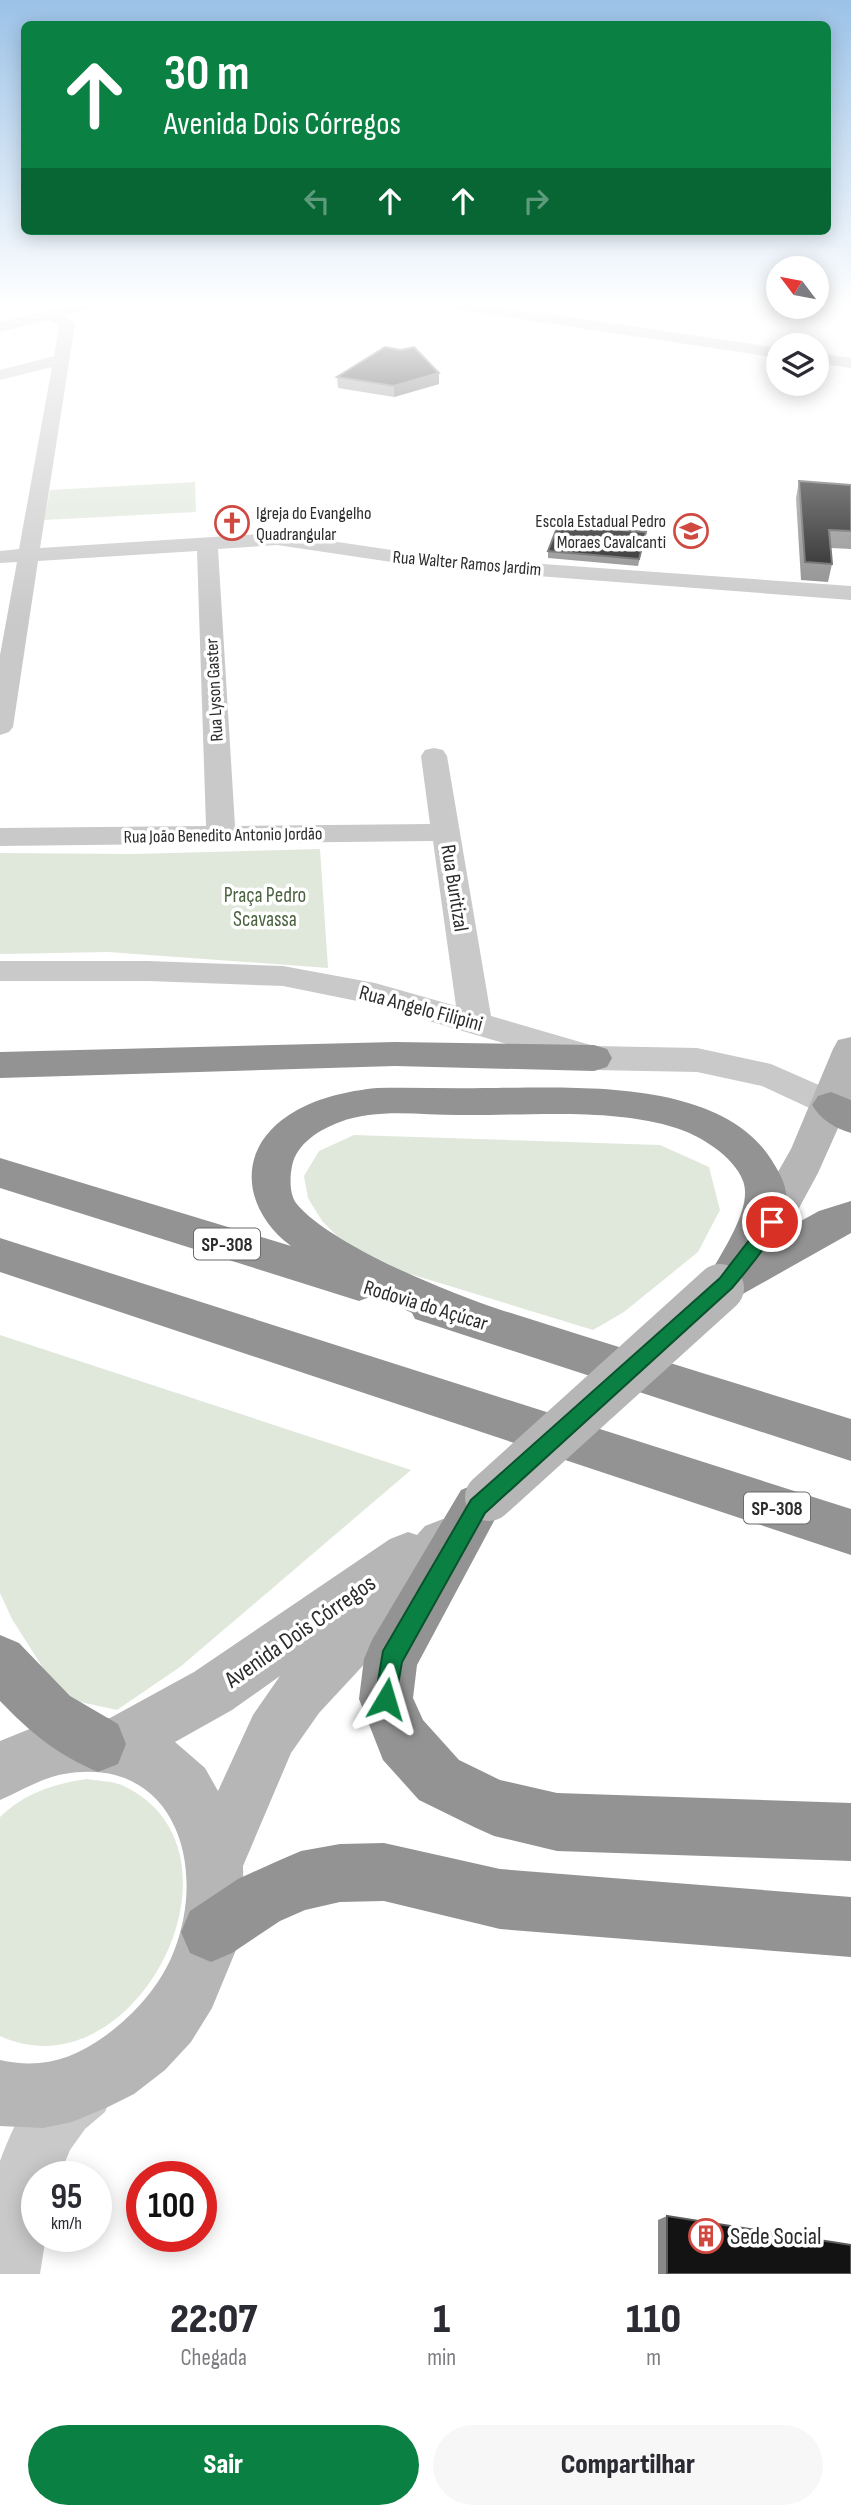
<!DOCTYPE html>
<html lang="pt">
<meta charset="utf-8">
<style>
:root{--surface:#fff;--page:#f7f7f7;--text:#2b2b33;--muted:#7c7c81;--accent:#0b8043}
body{margin:0;font-family:"Sofia Sans Condensed",sans-serif;background:var(--page);color:var(--text);height:100vh;display:flex;flex-direction:column;font-size:26px;white-space:nowrap}
*{box-sizing:border-box;margin:0}
p{font-size:23px;color:var(--muted)}
.icon{flex:none;width:38px;height:38px;fill:none;stroke:currentColor;stroke-width:2;stroke-linecap:round;stroke-linejoin:round}
.map{position:relative;height:2274px;overflow:hidden}
.details{display:flex;flex-direction:column;background:var(--surface);flex:1}
.details>*{flex:none}
.hud{position:absolute;left:21px;top:21px;width:810px;height:214px;border-radius:10px;box-shadow:0 4px 18px #0003;background:#0b8043;color:#fff;overflow:hidden}
.needle{width:46px;rotate:302deg}
.controls{position:absolute;left:766px;top:256px;display:grid;gap:14px}
.controls a{display:grid;place-items:center;width:63px;height:63px;border-radius:50%;background:var(--surface);box-shadow:0 4px 18px #0003;font-size:35px}
.speed{position:absolute;left:21px;top:2161px;display:flex;gap:14px;font-size:35px;font-weight:700;text-align:center}
.speed>*{display:grid;place-content:center;width:91px;height:91px;border-radius:50%;background:var(--surface);box-shadow:0 4px 18px #0003;line-height:1}
.speed small{font-size:18px;font-weight:400}
.speed .limit{border:10px solid #d22;background:#fff;color:#111}
.pin{position:absolute;display:grid;place-items:center;width:60px;height:60px;color:#fff;margin:-30px;border:4px solid #fff;border-radius:50%;box-shadow:0 2px 7px #0007}
.me{position:absolute;width:77px;margin:-38px;rotate:7deg;stroke-linejoin:round;filter:drop-shadow(0 0 5px #0008)}
.turn{display:flex;align-items:center;gap:24px;height:147px;padding:0 28px;font-size:32px}
.turn .icon{width:91px;height:91px;stroke-width:2.5}
.turn b{display:block;font-size:49px;line-height:60px}
.lanes{display:flex;align-items:center;height:66px;padding:0 28px;background:#0003;justify-content:center;gap:35px;direction:ltr}
.lanes .off{opacity:.35}
.eta{display:flex;justify-content:space-evenly;align-items:center;height:119px;text-align:center}
.eta b{font-size:42px;font-weight:800;line-height:49px}
.button{display:flex;gap:14px;margin-top:auto;padding:14px 28px}
.button a{flex:1;height:80px;border-radius:42px;background:var(--accent);color:#fff;font-size:28px;font-weight:800;line-height:80px;text-align:center}
.button a+a{background:var(--page);color:var(--text)}
.map>svg:first-child{display:block}
</style>
<div class="map">
<svg width="851" height="2274" viewBox="0 0 851 2274">
<rect width="100%" height="100%" fill="#fff"/>
<g fill="#e0e8db">
<polygon points="195,482 196,512 44,520 50,490"/>
<polygon points="320,849 328,968 108,952 0,954 0,853 133,854"/>
<polygon points="354,1135 660,1145 709,1167 720,1210 698,1252 624,1312 593,1330 407,1273 342,1241 322,1221 308,1198 304,1176 319,1151"/>
<polygon points="0,1335 411,1470 180,1667 117,1710 62,1698 12,1619 0,1593"/>
<path d="M87,1779C98,1781 113,1781 124,1786C260,1851 136,2098 0,2036V1817C25,1793 53,1784 87,1779Z"/>
</g>
<g fill="none" stroke-linecap="round" stroke-linejoin="round">
<g fill="#c9c9c9" fill-rule="evenodd">
<polygon points="85,302 112,302 64,316 75,324 40,548 277,533 432,556 851,586 851,600 432,568 277,545 218,549 235,826 430,824 421,756 425,750 434,748 443,750 447,756 491,1016 594,1046 697,1048 771,1064 844,1096 849,1105 844,1114 831,1118 762,1086 697,1072 594,1070 372,1004 283,986 148,981 0,981 0,961 148,961 283,966 375,983 456,1006 433,841 0,846 0,828 206,826 197,551 38,561 13,727 9,732 0,735 0,655 17,562 0,563 0,551 19,549 52,367 0,380 0,370 54,356 59,326 49,320 0,332 0,322"/>
<polygon points="427,302 467,302 779,348 779,358 434,306"/>
<polygon points="817,353 851,358 851,368 817,363"/>
<path d="M83,2059L105,2068L114,2090L105,2112L85,2129L70,2150L59,2177H37V2236H46L40,2274H0V2161C18,2114 35,2079 83,2059Z"/>
</g>
<g fill="#b6b6b6" fill-rule="evenodd">
<polygon points="851,1037 851,1099 818,1173 773,1256 758,1260 743,1256 737,1244 791,1149 833,1049 838,1040"/>
<path d="M443,1519L461,1526L468,1543L461,1560L319,1713L291,1753L243,1866L244,1912L236,1950L212,2008L191,2042L165,2070L134,2094L108,2107L72,2122L43,2128L0,2126V2060C40,2069 72,2060 105,2036C134,2015 161,1985 174,1951C208,1865 174,1755 64,1774C41,1778 21,1791 0,1800V1741L37,1726L64,1719L110,1718L194,1672L390,1539L408,1532L417,1535L425,1526ZM280,1676L253,1715L218,1791L205,1768L175,1742L232,1710Z"/>
</g>
<polygon fill="#a4a4a4" fill-rule="evenodd" points="0,302 18,302 0,310"/>
<g fill="#939393" fill-rule="evenodd">
<polygon points="395,1042 594,1045 607,1049 612,1058 607,1067 594,1071 395,1066 0,1078 0,1052"/>
<path d="M377,1088C413,1087 448,1089 484,1088C570,1088 724,1076 774,1164C780,1174 787,1186 786,1198C785,1212 776,1226 770,1238L819,1211L851,1201V1233L741,1295L726,1300L711,1295L705,1283C718,1257 754,1209 743,1181C734,1156 699,1135 676,1128C613,1107 524,1116 458,1115C421,1115 376,1108 340,1122C319,1130 297,1143 292,1166C290,1177 289,1193 296,1203C329,1245 458,1297 511,1313C624,1349 738,1384 851,1419V1461L415,1319L412,1313L375,1295L359,1301L0,1188V1158L291,1246C243,1210 235,1150 289,1115C315,1098 347,1091 377,1088Z"/>
<path d="M831,1092L851,1100V1133C835,1128 821,1120 812,1105L818,1096Z"/>
<polygon points="0,1238 851,1509 851,1555 0,1272"/>
<polygon points="478,1483 495,1490 502,1506 417,1665 413,1698 423,1720 459,1760 500,1780 557,1793 851,1803 851,1861 557,1851 494,1836 474,1827 419,1800 383,1760 359,1699 364,1659 372,1640 461,1490"/>
<path d="M0,1635L19,1643L70,1696L118,1724L126,1744L118,1764L98,1772C56,1754 31,1733 0,1701Z"/>
<polygon points="384,1843 500,1869 851,1897 851,1957 500,1929 384,1901 340,1902 305,1910 280,1921 232,1953 211,1962 190,1953 181,1932 190,1911 238,1879 280,1860 301,1851 340,1844"/>
</g>
<polyline stroke="#b6b6b6" stroke-width="48" points="489,1497 720,1288"/>
</g>
<g fill="#898989">
<polygon points="337,377 439,384 394,397 338,388"/>
<polygon points="799,481 851,485 851,549 831,548 832,564 828,582 801,580 796,498"/>
<polygon points="646,532 638,566 548,558 548,551"/>
<polygon points="667,2216 851,2274 658,2274 658,2220"/>
</g>
<polygon fill="#5a5a5a" points="439,373 439,384 394,397 394,386"/>
<g fill="#131313" stroke="#5a5a5a" stroke-width="2">
<polygon points="385,347 401,350 414,347 439,373 394,386 337,377"/>
<polygon points="799,481 851,485 851,531 829,530 832,564 805,562"/>
<polygon points="558,525 646,532 639,559 548,551"/>
<polygon points="667,2216 851,2245 851,2274 667,2274"/>
</g>
<linearGradient id="sky" x2="0" y2="1"><stop stop-color="#9bc2e7"/><stop offset="0.49" stop-color="#fff"/><stop offset="1" stop-color="#fff" stop-opacity="0"/></linearGradient>
<rect width="851" height="621" fill="url(#sky)"/>
<path fill="#0b8043" stroke="#07532c" stroke-width="2" d="M772,1215L778,1217L781,1222C767,1246 750,1267 732,1288L485,1513L402,1662L394,1707L386,1710L378,1707L375,1699L383,1651L471,1500L720,1278C729,1267 765,1217 772,1215Z"/>
<defs>
<g id="church-ring" transform="scale(1.75)"><circle r="9.5" fill="#fff" stroke="#d04941" stroke-width="1.5"/><path d="M-1.2-6h2.4v3.5h3.3v2.4h-3.3V6h-2.4V-.1h-3.3v-2.4h3.3Z" fill="#d04941"/></g>
<g id="school-ring" transform="scale(1.75)"><circle r="9.5" fill="#fff" stroke="#d04941" stroke-width="1.5"/><path d="M0-5L7-2L0 1L-7-2ZM-4 1L0 2.5L4 1V4Q0 6-4 4Z" fill="#d04941"/></g>
<g id="building-ring" transform="scale(1.75)"><circle r="9.5" fill="#fff" stroke="#d04941" stroke-width="1.5"/><path d="M-4-6H4V6H1V3H-1V6H-4ZM-2.5-4.3h1.7v1.8h-1.7ZM.8-4.3h1.7v1.8H.8ZM-2.5-1h1.7V.8h-1.7ZM.8-1h1.7V.8H.8Z" fill="#d04941"/></g>
</defs>
<g fill-rule="evenodd">
<use href="#church-ring" x="232" y="523"/>
<use href="#school-ring" x="691" y="531"/>
<use href="#building-ring" x="706" y="2236"/>
</g>
<g text-anchor="middle" stroke-width="7" stroke-linejoin="round" paint-order="stroke">
<g font-size="18" fill="#2c2c2c" stroke="#fff" text-anchor="start">
<text x="256" y="519">Igreja do Evangelho<tspan x="256" dy="21">Quadrangular</tspan></text>
<text x="666" y="527" text-anchor="end">Escola Estadual Pedro<tspan x="666" dy="21">Moraes Cavalcanti</tspan></text>
</g>
<g font-size="18" fill="#2c2c2c" stroke="#fff">
<text transform="translate(467 563) rotate(5)" y="6">Rua Walter Ramos Jardim</text>
<text transform="translate(214 690) rotate(-93)" y="6">Rua Lyson Gaster</text>
<text transform="translate(223 835) rotate(-1)" y="6">Rua João Benedito Antonio Jordão</text>
</g>
<g fill="#fff" stroke="#6b6b6b" stroke-width="2">
<rect x="194" y="1228.5" width="66" height="31" rx="5"/>
<rect x="744" y="1492.5" width="66" height="31" rx="5"/>
</g>
<g font-size="19" font-weight="bold" fill="#2c2c2c">
<text x="227" y="1251">SP-308</text>
<text x="777" y="1515">SP-308</text>
</g>
<g font-size="21" fill="#2c2c2c" stroke="#fff">
<text transform="translate(455 888) rotate(81)" y="7">Rua Buritizal</text>
<text transform="translate(421 1008) rotate(15)" y="7">Rua Angelo Filipini</text>
<text transform="translate(426 1305) rotate(17)" y="7">Rodovia do Açúcar</text>
</g>
<g font-size="21" fill="#4b623f" stroke="#fff">
<text x="265" y="902">Praça Pedro<tspan x="265" dy="24">Scavassa</tspan></text>
</g>
<g font-size="24" fill="#2c2c2c" stroke="#fff">
<text transform="translate(300 1631) rotate(-35)" y="8">Avenida Dois Córregos</text>
</g>
<g font-size="24" fill="#2c2c2c" stroke="#fff" text-anchor="start">
<text x="730" y="2244">Sede Social</text>
</g>
</g>
</svg>
<div class="controls">
<a><svg class="needle" viewBox="-14 -14 28 28"><path d="M0-13l5 13h-10z" fill="#e53935"/><path d="M0 13l5-13h-10z" fill="#7c7c81"/></svg></a>
<a><svg class="icon" aria-label="layers" viewBox="0 0 24 24"><path d="M12 4l9 5-9 5-9-5zM3 14l9 5 9-5"/></svg></a>
</div>
<div class="speed"><div>95<small>km/h</small></div><div class="limit">100</div></div>
<div class="pin" style="left:772px;top:1222px;background:#d93025"><svg class="icon" aria-label="arrive" viewBox="0 0 24 24"><path d="M6 21V4h12l-3 4 3 4H6"/></svg></div>
<svg class="me" style="left:386px;top:1699px" viewBox="-20 -20 40 40"><path d="M0-17L14 15 0 8-14 15z" fill="#0b8043" stroke="#fff" stroke-width="4"/></svg>
<div class="hud">
<div class="turn"><svg class="icon" aria-label="ahead" viewBox="0 0 24 24"><path d="M12 20V5M6 11l6-6 6 6"/></svg><div><b>30 m</b>Avenida Dois Córregos</div></div>
<div class="lanes"><svg class="icon off" aria-label="left" viewBox="0 0 24 24"><path d="M17 20v-9H6M10 6l-5 5 5 5"/></svg><svg class="icon" aria-label="ahead" viewBox="0 0 24 24"><path d="M12 20V5M6 11l6-6 6 6"/></svg><svg class="icon" aria-label="ahead" viewBox="0 0 24 24"><path d="M12 20V5M6 11l6-6 6 6"/></svg><svg class="icon off" aria-label="right" viewBox="0 0 24 24"><path d="M7 20v-9h11M14 6l5 5-5 5"/></svg></div>
</div>
</div>
<section class="details">
<div class="eta">
<div><b>22:07</b><p>Chegada</p></div>
<div><b>1</b><p>min</p></div>
<div><b>110</b><p>m</p></div>
</div>
<div class="button"><a>Sair</a><a>Compartilhar</a></div>
</section>
